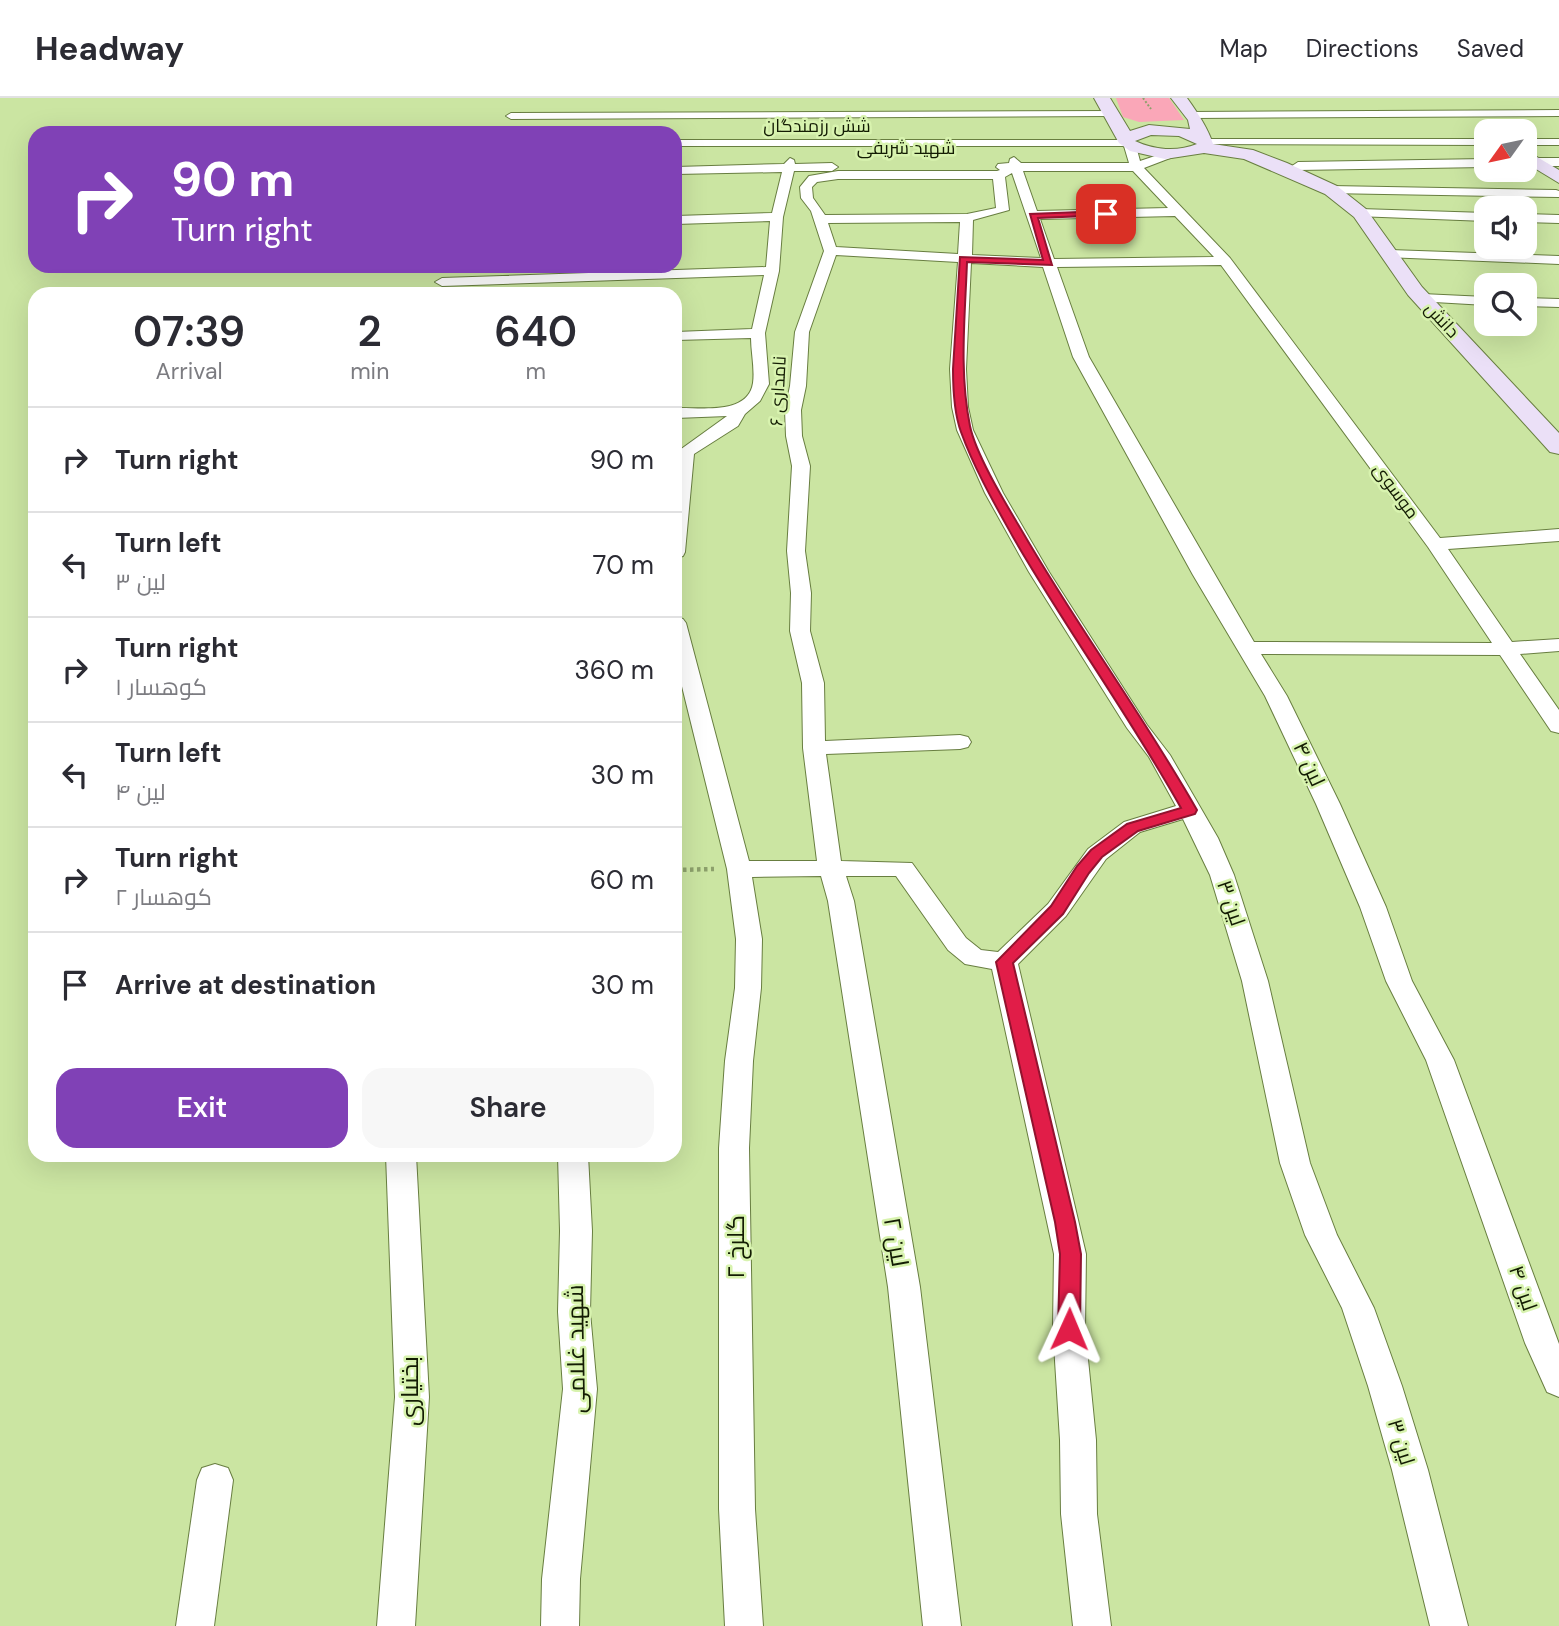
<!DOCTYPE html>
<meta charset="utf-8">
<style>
:root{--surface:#fff;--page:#f7f7f7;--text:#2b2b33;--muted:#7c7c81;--line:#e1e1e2;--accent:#8041b6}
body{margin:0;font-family:"DM Sans",Cairo,sans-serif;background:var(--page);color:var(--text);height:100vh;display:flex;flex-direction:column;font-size:26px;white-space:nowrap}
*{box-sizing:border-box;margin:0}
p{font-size:23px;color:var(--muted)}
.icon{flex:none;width:38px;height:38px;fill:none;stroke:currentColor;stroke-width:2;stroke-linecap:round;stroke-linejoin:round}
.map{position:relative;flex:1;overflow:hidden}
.side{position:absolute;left:28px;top:189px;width:654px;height:875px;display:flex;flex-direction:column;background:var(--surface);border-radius:21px;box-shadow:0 7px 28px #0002}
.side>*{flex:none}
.guide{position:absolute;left:28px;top:28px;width:654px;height:147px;border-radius:21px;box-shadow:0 7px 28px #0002;background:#8041b6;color:#fff;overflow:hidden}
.needle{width:46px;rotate:237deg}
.fabs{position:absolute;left:1474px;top:21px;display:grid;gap:14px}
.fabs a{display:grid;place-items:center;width:63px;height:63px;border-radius:14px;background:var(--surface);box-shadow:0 7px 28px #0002;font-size:35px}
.pin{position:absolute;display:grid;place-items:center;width:60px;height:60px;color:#fff;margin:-30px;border-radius:14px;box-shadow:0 4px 10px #0006}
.me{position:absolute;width:77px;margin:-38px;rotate:1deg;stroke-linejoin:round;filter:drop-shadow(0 0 5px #0008)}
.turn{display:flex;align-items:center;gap:24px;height:147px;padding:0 28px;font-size:32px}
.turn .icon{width:91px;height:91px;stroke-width:2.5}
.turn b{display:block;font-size:49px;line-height:60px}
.eta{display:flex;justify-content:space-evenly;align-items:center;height:119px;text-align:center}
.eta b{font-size:42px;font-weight:600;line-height:49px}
.button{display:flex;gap:14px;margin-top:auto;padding:14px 28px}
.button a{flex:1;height:80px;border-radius:21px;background:var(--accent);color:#fff;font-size:28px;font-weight:600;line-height:80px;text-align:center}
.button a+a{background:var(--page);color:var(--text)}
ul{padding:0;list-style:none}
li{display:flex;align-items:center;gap:21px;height:105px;padding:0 28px;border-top:2px solid var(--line)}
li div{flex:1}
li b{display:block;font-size:26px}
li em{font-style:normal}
header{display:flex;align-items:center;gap:42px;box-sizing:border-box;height:98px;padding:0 35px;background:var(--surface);border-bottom:2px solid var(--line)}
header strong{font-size:33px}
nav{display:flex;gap:38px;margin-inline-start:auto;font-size:24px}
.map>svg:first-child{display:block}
</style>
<header>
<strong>Headway</strong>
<nav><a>Map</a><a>Directions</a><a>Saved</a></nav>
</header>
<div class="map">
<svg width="1559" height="1528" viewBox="0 0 1559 1528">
<rect width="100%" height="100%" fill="#cbe5a2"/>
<polygon fill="#faa7b8" points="1116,0 1169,0 1184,22 1139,24 1123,19"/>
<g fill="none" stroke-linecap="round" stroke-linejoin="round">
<g stroke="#687e40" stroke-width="2">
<g id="street">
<polygon points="1559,12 1559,18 1192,20 1187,17 1192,14"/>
<polygon points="1115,13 1116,15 1111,18 511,21 506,18 511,15"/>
<polygon points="1205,41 1486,41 1486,47 1201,46 1199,44"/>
<rect x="1524" y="41" width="35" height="6"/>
<path d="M676,42H1127L1136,48L1140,63L1170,53H1178V57L1144,70L1230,160L1440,440L1559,431V443L1448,451L1512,544L1559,541V553L1520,556L1559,612V635L1551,633L1500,557L1261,556L1287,598L1340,706L1386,809L1412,883L1454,962L1559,1246V1299L1547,1294L1525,1245L1426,962L1386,883L1360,809L1316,706L1265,598L1193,477L1073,259L1043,169L971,165L966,271L968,309L973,332L1003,395L1049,474L1147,627L1170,657L1218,740L1234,777L1268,883L1310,1065L1337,1137L1374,1210L1402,1288L1428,1372L1468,1528H1430L1392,1372L1368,1288L1342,1210L1305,1137L1280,1065L1242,883L1210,777L1183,721L1140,734L1106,761L1066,818L1018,866L1086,1156L1085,1231L1096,1342L1097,1416L1111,1528H1073L1061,1416L1060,1342L1053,1231L1054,1156L992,871L965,866L948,852L896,778H846L854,803L920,1189L961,1528H923L888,1189L828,803L821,778L752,779L762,841L761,890L753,963L749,1050L755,1411L763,1528H725L719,1411V1050L725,963L735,890L736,841L727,771L676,564V519L683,521L686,525L749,763H817L803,650L802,585L790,533L791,495L787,453L792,368L786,338L785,312L790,288L795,234L824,153L811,113L801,100L800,89L809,78L838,73H997L1000,72L996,69L998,66L1009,65L1010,61L1014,59L1021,65H1129L1124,48H676ZM1023,73H1133L1168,110L1037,113ZM1012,75L1041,160L972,157L973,122L1009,112L1005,79ZM838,81H993L996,110L967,116L825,117L813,100L812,89L817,84ZM1175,118L1214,159L1054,161L1040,121ZM960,124L958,156L836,149L828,125ZM836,157L958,164L950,271L952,309L957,332L985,395L1029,474L1127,630L1149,659L1176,708L1124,724L1088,751L1048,806L998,854L981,852L966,840L912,765L841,763L826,656L960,651L968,649L971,644L968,639L960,637L825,643L824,585L810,533L811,495L805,453L810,368L802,338L801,312L806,288L809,234ZM1221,167L1428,449L1492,545L1254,544L1089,259L1057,169Z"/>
<path d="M790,60L794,62L795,66L832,65L838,69L832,73H794L783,119L779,173L765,235L769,286L760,303L745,316L738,328L694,356L685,454L683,458L676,460L677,354L727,318L676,320V310C699,309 748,318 753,285C755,271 751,254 751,240L676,242V234L752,231L764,177L442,188L435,184L442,180L766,169L770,123L676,126V118L772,115L782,74L676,76V69L784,66Z"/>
<rect x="1524" y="60" width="35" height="8"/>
<polygon points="1486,61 1486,69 1298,72 1292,68 1298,64"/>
<polygon points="1331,88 1556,92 1559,93 1559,99 1327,95 1327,89"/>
<polygon points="1360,111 1486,115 1486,123 1356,118 1354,115"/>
<polygon points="1524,116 1559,117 1559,125 1524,124"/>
<polygon points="1390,152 1559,158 1559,166 1385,159 1385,153"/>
<polygon points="1422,196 1486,199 1486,207 1417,203 1417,197"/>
<polygon points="1524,200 1559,201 1559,209 1524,208"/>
<polygon points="386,1057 416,1057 429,1299 415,1528 377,1528 395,1299"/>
<polygon points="558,1057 588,1057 592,1133 590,1214 597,1291 580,1481 579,1528 541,1528 542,1481 563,1291 558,1214 560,1133"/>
<polygon points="215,1366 228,1370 233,1382 214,1528 176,1528 197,1382 202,1370"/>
</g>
</g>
<g stroke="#687e40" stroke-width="2">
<g id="secondary">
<path d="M1094,0H1110L1130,33L1149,27L1190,31L1188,22L1171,0H1187C1198,15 1208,31 1213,46L1253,52L1287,65L1337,88L1366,111L1422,189L1559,335V356L1550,354L1408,197L1354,119L1325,96L1244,61L1204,55L1165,61L1130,53L1119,45ZM1151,37L1179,38L1197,46C1177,54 1154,52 1135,43Z"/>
<polygon points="1537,59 1559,72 1559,85 1531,68 1529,64 1531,60"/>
</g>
</g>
<polyline stroke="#8ca06b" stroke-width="2" stroke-dasharray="2 2" stroke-linecap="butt" points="1143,0 1151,11"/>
<polyline stroke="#8ca06b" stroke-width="4.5" stroke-dasharray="3.5 3.5" stroke-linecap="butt" points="676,772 714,771"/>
<use href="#street" fill="#fff" fill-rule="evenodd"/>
<use href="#secondary" fill="#ebe0f7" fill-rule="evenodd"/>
</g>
<path fill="#e11d48" stroke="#92132f" stroke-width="2" d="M1106,113L1109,117L1038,120L1052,167L967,164C965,219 959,274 970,328C976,357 1006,406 1022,433C1077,528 1143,617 1197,712L1195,716L1138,733L1102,759L1089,775L1063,816L1013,865L1075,1124L1081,1156L1080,1231L1076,1238L1069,1241L1061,1238L1058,1231L1060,1156L1055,1124L996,864L1051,808L1077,768L1091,752L1127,726L1181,710C1129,617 1066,531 1013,439C994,405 974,370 961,334C954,315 953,291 953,271L960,159L1043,162L1030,116Z"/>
<g text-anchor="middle" stroke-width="5" stroke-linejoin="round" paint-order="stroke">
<g font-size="18" fill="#131c03" stroke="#d8f3af">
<text x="817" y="34">شش رزمندگان</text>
<text x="906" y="56">شهید شریفی</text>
<text transform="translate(1442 222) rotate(47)" y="6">دانش</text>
<text transform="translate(778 293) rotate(-87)" y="6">نامداری ۶</text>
<text transform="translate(1396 393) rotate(54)" y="6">موسوی</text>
</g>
<g font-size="21" fill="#131c03" stroke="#d8f3af">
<text transform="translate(1309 666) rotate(65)" y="7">لین ۴</text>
<text transform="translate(1231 805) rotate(71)" y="7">لین ۳</text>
<text transform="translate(1523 1190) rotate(71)" y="7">لین ۴</text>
<text transform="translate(1401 1344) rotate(73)" y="7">لین ۳</text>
</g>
<g font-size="24" fill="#131c03" stroke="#d8f3af">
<text transform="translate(896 1144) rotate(80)" y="8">لین ۲</text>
<text transform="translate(736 1149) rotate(-90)" y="8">گلرخ ۲</text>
<text transform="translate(576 1251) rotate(-91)" y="8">شهید غلامی</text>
<text transform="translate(410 1293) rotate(-90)" y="8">بختیاری</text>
</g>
</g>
</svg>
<div class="fabs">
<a><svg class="needle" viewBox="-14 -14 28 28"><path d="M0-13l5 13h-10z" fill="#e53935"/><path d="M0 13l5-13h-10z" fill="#7c7c81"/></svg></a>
<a><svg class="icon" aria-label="sound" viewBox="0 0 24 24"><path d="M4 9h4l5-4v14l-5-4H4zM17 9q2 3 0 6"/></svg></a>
<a><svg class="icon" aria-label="search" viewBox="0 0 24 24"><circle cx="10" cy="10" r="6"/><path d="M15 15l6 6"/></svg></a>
</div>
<div class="pin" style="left:1106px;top:116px;background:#d93025"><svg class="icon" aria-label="arrive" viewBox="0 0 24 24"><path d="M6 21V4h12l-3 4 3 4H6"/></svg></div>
<svg class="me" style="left:1069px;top:1231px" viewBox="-20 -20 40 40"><path d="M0-17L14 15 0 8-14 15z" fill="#e11d48" stroke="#fff" stroke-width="4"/></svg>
<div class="guide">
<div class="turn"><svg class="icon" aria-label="right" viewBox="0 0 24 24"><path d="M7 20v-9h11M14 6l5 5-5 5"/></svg><div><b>90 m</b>Turn right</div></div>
</div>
<section class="side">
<div class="eta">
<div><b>07:39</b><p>Arrival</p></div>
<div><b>2</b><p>min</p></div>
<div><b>640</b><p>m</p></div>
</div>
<ul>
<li><svg class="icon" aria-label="right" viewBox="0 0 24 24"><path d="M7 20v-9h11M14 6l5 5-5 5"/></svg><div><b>Turn right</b></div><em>90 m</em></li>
<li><svg class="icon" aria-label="left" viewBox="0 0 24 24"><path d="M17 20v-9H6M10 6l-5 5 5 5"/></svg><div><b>Turn left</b><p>لین ۳</p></div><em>70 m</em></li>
<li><svg class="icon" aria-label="right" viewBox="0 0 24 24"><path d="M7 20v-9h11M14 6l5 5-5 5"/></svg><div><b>Turn right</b><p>کوهسار ۱</p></div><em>360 m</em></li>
<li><svg class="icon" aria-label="left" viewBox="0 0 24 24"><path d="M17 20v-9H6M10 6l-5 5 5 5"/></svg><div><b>Turn left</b><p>لین ۴</p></div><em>30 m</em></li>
<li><svg class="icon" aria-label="right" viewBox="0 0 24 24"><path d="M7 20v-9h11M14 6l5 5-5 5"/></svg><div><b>Turn right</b><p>کوهسار ۲</p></div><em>60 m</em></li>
<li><svg class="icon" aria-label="arrive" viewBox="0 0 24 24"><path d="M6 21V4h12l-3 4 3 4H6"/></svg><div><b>Arrive at destination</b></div><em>30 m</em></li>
</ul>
<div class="button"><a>Exit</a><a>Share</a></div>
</section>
</div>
